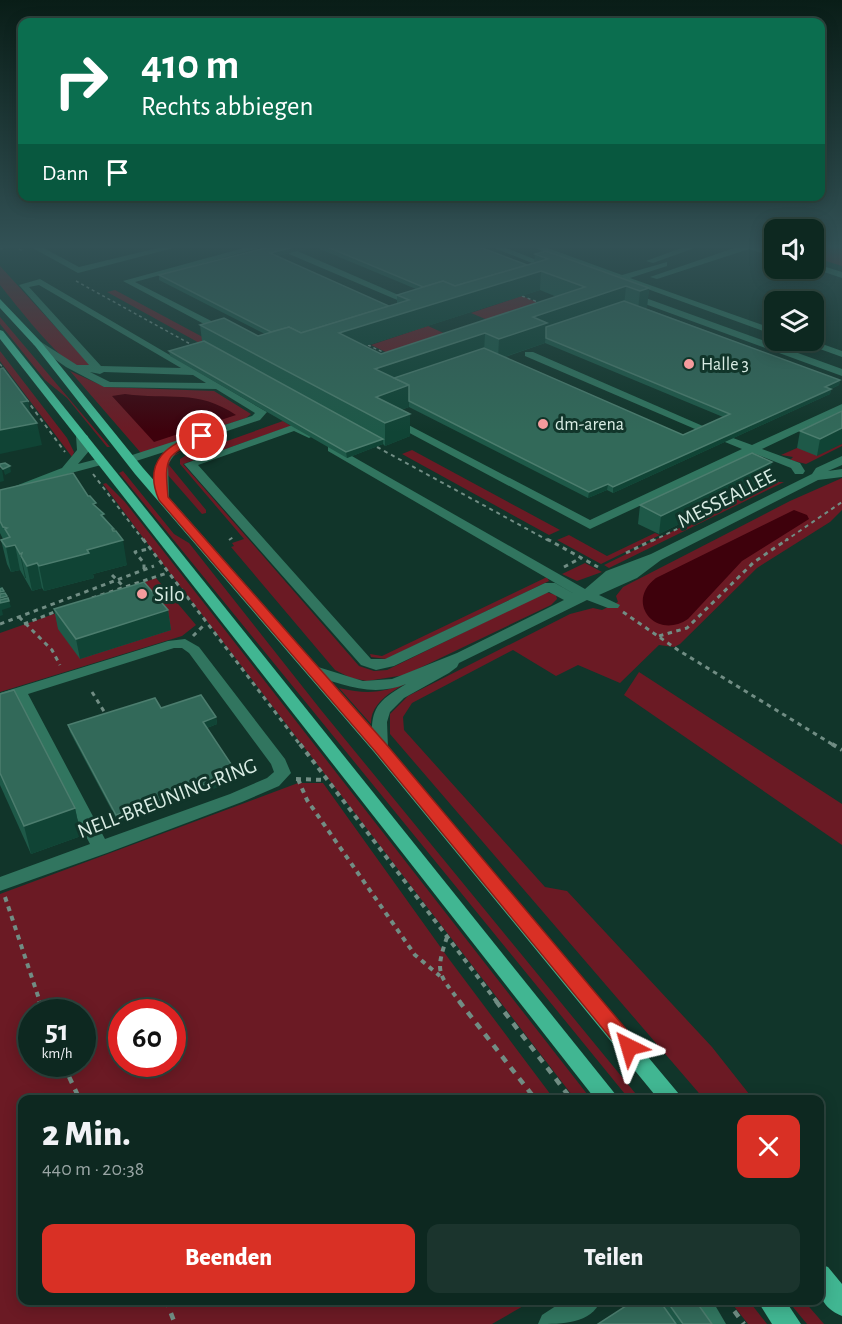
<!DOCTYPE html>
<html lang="de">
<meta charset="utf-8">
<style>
:root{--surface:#0d2820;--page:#1b342d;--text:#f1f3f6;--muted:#9aa6a5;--line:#2d443e;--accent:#d93025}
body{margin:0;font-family:"Alegreya Sans",sans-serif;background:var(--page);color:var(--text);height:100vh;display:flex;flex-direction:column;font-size:22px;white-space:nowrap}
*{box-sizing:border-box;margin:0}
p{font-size:20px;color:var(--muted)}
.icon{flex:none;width:33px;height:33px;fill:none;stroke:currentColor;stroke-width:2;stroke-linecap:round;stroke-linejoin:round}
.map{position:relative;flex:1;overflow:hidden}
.details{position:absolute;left:18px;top:1095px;width:806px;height:210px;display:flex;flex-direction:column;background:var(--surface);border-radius:12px;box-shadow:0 3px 15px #0003,0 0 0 2px var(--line)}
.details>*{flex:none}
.hud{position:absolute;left:18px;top:18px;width:807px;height:183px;border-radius:12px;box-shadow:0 3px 15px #0003,0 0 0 2px var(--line);background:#0b6e4f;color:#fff;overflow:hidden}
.fabs{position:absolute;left:764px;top:219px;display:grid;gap:12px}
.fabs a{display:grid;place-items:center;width:60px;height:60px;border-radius:12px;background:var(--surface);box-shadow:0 3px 15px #0003,0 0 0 2px var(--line);font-size:30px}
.speed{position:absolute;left:18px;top:999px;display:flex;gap:12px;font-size:30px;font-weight:700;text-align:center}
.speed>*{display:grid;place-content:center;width:78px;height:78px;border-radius:50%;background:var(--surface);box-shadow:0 3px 15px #0003,0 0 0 2px var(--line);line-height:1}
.speed small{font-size:15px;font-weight:400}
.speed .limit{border:9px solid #d22;background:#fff;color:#111}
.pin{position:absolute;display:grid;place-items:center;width:51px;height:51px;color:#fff;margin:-26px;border:3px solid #fff;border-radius:50%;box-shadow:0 2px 6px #0007}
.me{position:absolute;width:66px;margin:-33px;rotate:320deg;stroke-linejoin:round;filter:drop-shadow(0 0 4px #0008)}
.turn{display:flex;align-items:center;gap:21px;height:126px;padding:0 24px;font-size:27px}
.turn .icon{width:78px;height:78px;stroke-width:2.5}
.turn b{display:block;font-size:42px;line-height:51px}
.then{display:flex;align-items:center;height:57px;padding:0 24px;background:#0003;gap:12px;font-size:22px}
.round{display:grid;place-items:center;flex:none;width:63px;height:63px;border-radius:12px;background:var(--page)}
.head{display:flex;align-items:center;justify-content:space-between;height:102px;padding:0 24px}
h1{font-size:36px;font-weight:800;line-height:45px}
.primary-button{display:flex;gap:12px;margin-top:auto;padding:12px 24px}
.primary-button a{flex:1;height:69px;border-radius:12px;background:var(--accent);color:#fff;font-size:24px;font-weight:800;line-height:69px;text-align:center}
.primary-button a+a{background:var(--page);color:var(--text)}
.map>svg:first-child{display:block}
</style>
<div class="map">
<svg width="842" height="1324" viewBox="0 0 842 1324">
<rect width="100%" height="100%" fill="#11352a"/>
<g fill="#6b1a24" fill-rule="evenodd">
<polygon points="813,246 842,246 842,266 813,257"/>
<path d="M0,266L91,366C87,366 81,367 77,366C59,361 14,302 0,285Z"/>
<polygon points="115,290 212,342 203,345 107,292"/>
<polygon points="522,296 563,313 511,330 471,313"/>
<polygon points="0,317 110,447 107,447 67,398 45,380 0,324"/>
<polygon points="428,326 468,344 411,364 371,345"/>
<polygon points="0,351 67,438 74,452 72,457 0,361"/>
<polygon points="70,371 105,387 214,391 251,414 246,418 141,453"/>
<polygon points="283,421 291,426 183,464 359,666 374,671 387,670 546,592 556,595 557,599 551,605 405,675 367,681 351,678 335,670 231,547 234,546 232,543 244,539 180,464 180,459 185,456"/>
<polygon points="842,444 842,446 806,464 790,460 793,457 781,455 797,448"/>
<polygon points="185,450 172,457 169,465 206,510 206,513 202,514 167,474 167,458"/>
<polygon points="412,450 560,530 549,535 402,454"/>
<polygon points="123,471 174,534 189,543 321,710 640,1099 629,1099 119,473"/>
<polygon points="842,478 842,510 830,522 757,568 680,644 674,647 659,645 620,683 578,665 556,676 513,650 412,703 403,717 404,730 545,887 567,891 712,1047 753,1099 704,1099 390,734 390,714 408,696 570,614 593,608 602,610 618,602 616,596 623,587 790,501"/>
<polygon points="773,482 784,482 609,568 604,565"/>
<polygon points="106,483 125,502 591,1099 575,1099 156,555 103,484"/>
<polygon points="655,533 660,535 601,564 557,540 569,535 607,556"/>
<polygon points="585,563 602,572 577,581 562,574"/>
<polygon points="547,577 549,581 401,652 386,659 371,657 370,654 382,656"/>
<polygon points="156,578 196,625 182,636 0,692 0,633"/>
<path d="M433,670C412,682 370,695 371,724L339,688C381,698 395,688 433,670Z"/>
<polygon points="639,672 842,804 842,845 624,695"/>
<path d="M298,783H323L449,959L554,1099L22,1100V1300L532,1301L492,1324H0V894ZM32,1012H82V1064H32ZM122,1012H172V1064H122Z"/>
<polygon points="730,1301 749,1301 767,1324 748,1324"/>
<polygon points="788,1301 804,1301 824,1324 807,1324"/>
</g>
<g fill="#3e010c">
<path d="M125,394C168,400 198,389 236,415L154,442L112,396Z"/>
<path d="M794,510L807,515L809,519L742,561L688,619C656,641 624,602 656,578Z"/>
</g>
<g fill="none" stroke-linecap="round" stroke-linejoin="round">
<g stroke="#718d84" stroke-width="1.5" stroke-dasharray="3 3" stroke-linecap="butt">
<polyline points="14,246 23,251"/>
<polyline points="0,249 12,246"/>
<polyline points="76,281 194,346"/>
<polyline points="522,296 543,304"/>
<polyline points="368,345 387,354"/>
<polyline points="0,364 8,375"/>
</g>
<g stroke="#718d84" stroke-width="2" stroke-dasharray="4 4" stroke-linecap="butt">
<polyline points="26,399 65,452"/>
<polyline points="377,447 549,541"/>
<polyline points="93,474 144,541"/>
<polyline points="229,540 235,536"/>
<polyline points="652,541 780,480"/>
<polyline points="785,541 842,502"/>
</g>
<g stroke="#718d84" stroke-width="3" stroke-dasharray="4.5 4.5" stroke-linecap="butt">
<polyline points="143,539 301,746"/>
<polyline points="547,539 598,567"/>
<polyline points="626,553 655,539"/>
<polyline points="564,567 581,558"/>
<polyline points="144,569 144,563 135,552 148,549"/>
<polyline points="112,575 123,586"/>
<polyline points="92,598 167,573"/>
<polyline points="623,612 678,650 835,746"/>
<polyline points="19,617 52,650 60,665"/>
<polyline points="0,624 154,566"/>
<polyline points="24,624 57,611"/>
<polyline points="193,636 205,624"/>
<polyline points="659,636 687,628 754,562 788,539"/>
<polyline points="92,692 105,713"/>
</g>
<g stroke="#718d84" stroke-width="4" stroke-dasharray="5 5" stroke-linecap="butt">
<polyline points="300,744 497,1002"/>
<polyline points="832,744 842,750"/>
<polyline points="296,779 326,780"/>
<polyline points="298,779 307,800 415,955 440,976"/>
<polyline points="5,897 40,1002"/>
<path d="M447,937C435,973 438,973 460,1002"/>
</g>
<g stroke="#718d84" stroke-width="4.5" stroke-dasharray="7 7" stroke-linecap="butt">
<polyline points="39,1001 43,1012"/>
<polyline points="459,1001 536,1100"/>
<polyline points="496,1001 572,1100"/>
<polyline points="63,1064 80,1100"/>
<polyline points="166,1300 175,1324"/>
<polyline points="726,1300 744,1324"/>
</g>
<g fill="#31755f" fill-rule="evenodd">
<polygon points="29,246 40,246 79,267 166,246 181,246 78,273"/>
<polygon points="251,246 266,246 135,282 227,329 227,333 221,333 123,281"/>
<polygon points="489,246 501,246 557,268 550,270"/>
<polygon points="529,246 542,246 622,275 667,262 667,266 630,278 774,329 774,335"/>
<polygon points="687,246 700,246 653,263 646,261"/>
<polygon points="740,246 758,246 774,251 774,257 749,249 657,279 650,277"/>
<polygon points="289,250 295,250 410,300 402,302 289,254"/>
<polygon points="813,263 842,272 842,278 812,268"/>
<path d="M40,279L267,412L260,420L180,447L168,464L169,498L163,502L159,501L155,470L164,452L130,463L124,459L126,457L252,416L255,413L216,389L104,387L66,367L33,344L41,342L77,365H89L19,285ZM39,285L181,368L101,366L29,287ZM90,372L100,374L104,372L193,375L206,383L110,382Z"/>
<polygon points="629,292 842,369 842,376 626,297 624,295"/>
<polygon points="795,340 811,340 842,351 842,357"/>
<polygon points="525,352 533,352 712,430 706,433 702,432 525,356"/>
<polygon points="842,404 842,411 762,449 800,463 805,471 803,474 795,474 791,468 753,453 590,529 387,421 389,419 397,419 590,520 742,449 725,442 725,438 733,438 752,445"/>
<path d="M295,424L315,435L309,438L294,431L198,465L371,659H385L545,583H555L576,595L328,451V447H336L585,589L606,571L651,554L812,474L816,468L842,456V465L828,471L842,469V477L818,480L661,560L637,578L599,595L620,605L618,608H608L587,600L459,663L457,667L449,673L404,698L390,712L387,722L388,748L380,753L372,748C371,711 372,704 406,684C372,698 340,684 308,673L305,670L308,667H318L363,681L392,679L457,653L564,600L549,592L394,666L376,670L361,665L184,464Z"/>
<polygon points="82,433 88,436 89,451 78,464 101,458 107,462 105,464 71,473 0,500 0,492 62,468 77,450 76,436"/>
<path d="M185,639L199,647L285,759L291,773L279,786L242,802L107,853L0,891V877L90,844L15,699L0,703V693L168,641ZM174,648H182L189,653L271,764L274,772L267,778L230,794L105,839L28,694Z"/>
<path d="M565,1300H601C591,1324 562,1324 538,1324L542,1315Z"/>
<polygon points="684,1300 712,1300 726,1324 698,1324"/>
</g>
<g fill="#41b692" fill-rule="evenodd">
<polygon points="0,299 41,342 143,468 386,744 684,1100 659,1100 374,752 135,474 35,346 0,308"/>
<polygon points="0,330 3,331 620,1100 596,1100 0,339"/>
<path d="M819,1264L828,1267L842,1284V1316C816,1305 819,1288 819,1264Z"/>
<polygon points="757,1300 785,1300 801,1324 772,1324"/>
</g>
</g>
<g fill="#1e5948" fill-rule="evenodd">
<path d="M273,246H477L527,265L534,262L535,254L649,288L647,307L645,308L840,380L839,385L831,389L830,394L613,493L607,490L588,498L409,407L401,410L410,414V436L385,446L383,444L347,458L170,356L169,351L202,341L200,325L258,336L265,334L159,280V275ZM315,247L416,289L397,295V304L389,306L277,256ZM540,290L557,297L381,354L365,346ZM545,343L723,417L683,435L505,357Z"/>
<polygon points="842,411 817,456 797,448 800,431"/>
<polygon points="769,480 659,534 638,524 640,505"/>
<polygon points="0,490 88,496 105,518 114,529 127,565 93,574 94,578 44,591 42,588 32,591 20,570 11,572 7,564 1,540 3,539 0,533"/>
<polygon points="54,609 168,610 171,630 80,659 58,629"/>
<polygon points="0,694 75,808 81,836 31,854 0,785"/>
<polygon points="161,708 216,717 217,724 207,728 237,773 238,780 118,822 70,732 68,725"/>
<polygon points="635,1300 695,1300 712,1324 598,1324"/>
</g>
<g fill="#104435">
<polygon points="298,246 315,246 270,258 270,253"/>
<polygon points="541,271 540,290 340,354 339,333"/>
<polygon points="626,286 624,306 546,332 545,343 498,359 499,339 533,317"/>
<polygon points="649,288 647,307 638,310 640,291"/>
<polygon points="485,333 484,353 382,388 375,369"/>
<polygon points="840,380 839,385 831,389 830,394 613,493 613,487"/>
<polygon points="409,385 409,407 377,418 376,397"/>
<polygon points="28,401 32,423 21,402"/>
<polygon points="410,414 410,436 385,446 385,423"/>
<polygon points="37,423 42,445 0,454 0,430"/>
<polygon points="842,428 842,444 817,456 820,439"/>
<polygon points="383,439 383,444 347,458 346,452"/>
<polygon points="772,462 769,480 659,534 661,516"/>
<polygon points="10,466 11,472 5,475 3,469"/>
<polygon points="0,469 2,469 4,481 0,482"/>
<polygon points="608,484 607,490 588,498 589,492"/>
<polygon points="112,529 114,529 117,542 123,540 127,565 93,574 94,578 44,591 39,566 87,550"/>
<polygon points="15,545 20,570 11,572 6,547"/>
<polygon points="22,553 21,556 26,578 25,578 20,554"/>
<polygon points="37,563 42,588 32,591 27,566"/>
<polygon points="0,586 1,587 3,592 4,591 8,601 9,601 11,607 2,610 3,615 0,616"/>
<polygon points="168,610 171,630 80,659 76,639"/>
<polygon points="216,717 217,724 204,729 203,722"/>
<polygon points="237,773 238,780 118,822 116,815"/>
<polygon points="75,808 81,836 31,854 24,826"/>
</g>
<g fill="#326959" stroke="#4c7d6e" stroke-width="1.5" fill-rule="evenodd">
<polygon points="273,246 298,246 270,253 389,306 301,333 289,327 271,332 159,275"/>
<polygon points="325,246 477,246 527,265 455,286 443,281 423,287"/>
<path d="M546,251L649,288L640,291L626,286L533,317L547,323L499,339L485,333L375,369L409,385L376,397L410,414L385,423L200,325L224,318L258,336L289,327L301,333L409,300L397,295L443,281L455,286L548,259L535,254ZM541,271L585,287L381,354L339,333Z"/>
<polygon points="624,301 840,380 825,387 831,389 613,487 608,484 589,492 409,401 409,385 394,378 484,348 683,435 730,414 546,338 546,327"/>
<polygon points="204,341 383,439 346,452 169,351"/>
<polygon points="3,368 28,401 21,402 37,423 0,430 0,369"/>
<polygon points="842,411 842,428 820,439 800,431"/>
<polygon points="752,453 772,462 661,516 640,505"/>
<polygon points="5,463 10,466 3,469 0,466 0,464"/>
<polygon points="73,473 88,496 90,496 96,503 93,504 104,514 101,515 114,529 112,529 113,531 116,531 123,540 87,550 89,553 39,566 37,563 27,566 21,556 22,553 20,554 15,545 6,547 1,540 10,537 5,529 7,528 3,527 0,521 0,490"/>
<polygon points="144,582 168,610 76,639 54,609"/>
<polygon points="2,588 4,591 0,592 0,589"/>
<polygon points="5,593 7,596 0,598 0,594"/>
<polygon points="8,598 9,601 0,603 0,600"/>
<polygon points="14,690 75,808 24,826 0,773 0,694"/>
<polygon points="201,695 216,717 203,722 237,773 116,815 68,725 155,698 161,708"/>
<polygon points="635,1300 659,1300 676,1324 598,1324"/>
<polygon points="666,1300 695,1300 712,1324 683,1324"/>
</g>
<linearGradient id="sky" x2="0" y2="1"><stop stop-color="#091d17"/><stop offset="0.57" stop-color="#325155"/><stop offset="1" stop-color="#325155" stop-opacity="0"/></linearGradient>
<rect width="842" height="432" fill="url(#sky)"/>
<path fill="#d93025" stroke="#8d1f18" stroke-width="1.5" d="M202,433L208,436L206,438C166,455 164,454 168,497L386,744L636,1041L638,1047L636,1052L629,1055L622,1052L375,751L159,500C142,461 168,443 202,433Z"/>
<g fill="#f59b9d" stroke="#11352a" stroke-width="2">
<circle cx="689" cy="364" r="6"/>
<circle cx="543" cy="424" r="6"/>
<circle cx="142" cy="594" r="6"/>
</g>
<g text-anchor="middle" stroke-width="6" stroke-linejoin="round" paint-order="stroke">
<g font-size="18" fill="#d9ece4" stroke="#11352a" text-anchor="start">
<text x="701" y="370">Halle 3</text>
<text x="555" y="430">dm-arena</text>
</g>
<g font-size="21" fill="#d9ece4" stroke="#11352a">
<text transform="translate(726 498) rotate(-27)" y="7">MESSEALLEE</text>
<text transform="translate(167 798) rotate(-21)" y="7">NELL-BREUNING-RING</text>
</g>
<g font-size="21" fill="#d9ece4" stroke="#11352a" text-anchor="start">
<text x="154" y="601">Silo</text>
</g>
</g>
</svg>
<div class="fabs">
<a><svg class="icon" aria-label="sound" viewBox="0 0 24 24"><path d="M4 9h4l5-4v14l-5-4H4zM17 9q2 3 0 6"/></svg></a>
<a><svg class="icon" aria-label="layers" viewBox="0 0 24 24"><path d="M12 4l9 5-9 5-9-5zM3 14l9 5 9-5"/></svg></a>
</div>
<div class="speed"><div>51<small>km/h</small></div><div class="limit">60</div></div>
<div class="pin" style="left:202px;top:436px;background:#d93025"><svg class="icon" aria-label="arrive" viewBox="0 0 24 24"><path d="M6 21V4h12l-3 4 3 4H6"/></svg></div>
<svg class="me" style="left:629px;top:1047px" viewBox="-20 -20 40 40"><path d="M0-17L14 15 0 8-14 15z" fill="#d93025" stroke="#fff" stroke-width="4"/></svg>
<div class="hud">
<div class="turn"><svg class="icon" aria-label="right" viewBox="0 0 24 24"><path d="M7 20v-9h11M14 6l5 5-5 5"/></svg><div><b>410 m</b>Rechts abbiegen</div></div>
<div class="then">Dann<svg class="icon" aria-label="arrive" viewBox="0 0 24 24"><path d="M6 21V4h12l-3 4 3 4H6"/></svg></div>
</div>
<section class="details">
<div class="head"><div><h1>2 Min.</h1><p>440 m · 20:38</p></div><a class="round" style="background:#d93025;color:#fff"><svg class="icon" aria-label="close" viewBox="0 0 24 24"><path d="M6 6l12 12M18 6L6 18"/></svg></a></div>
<div class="primary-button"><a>Beenden</a><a>Teilen</a></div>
</section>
</div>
